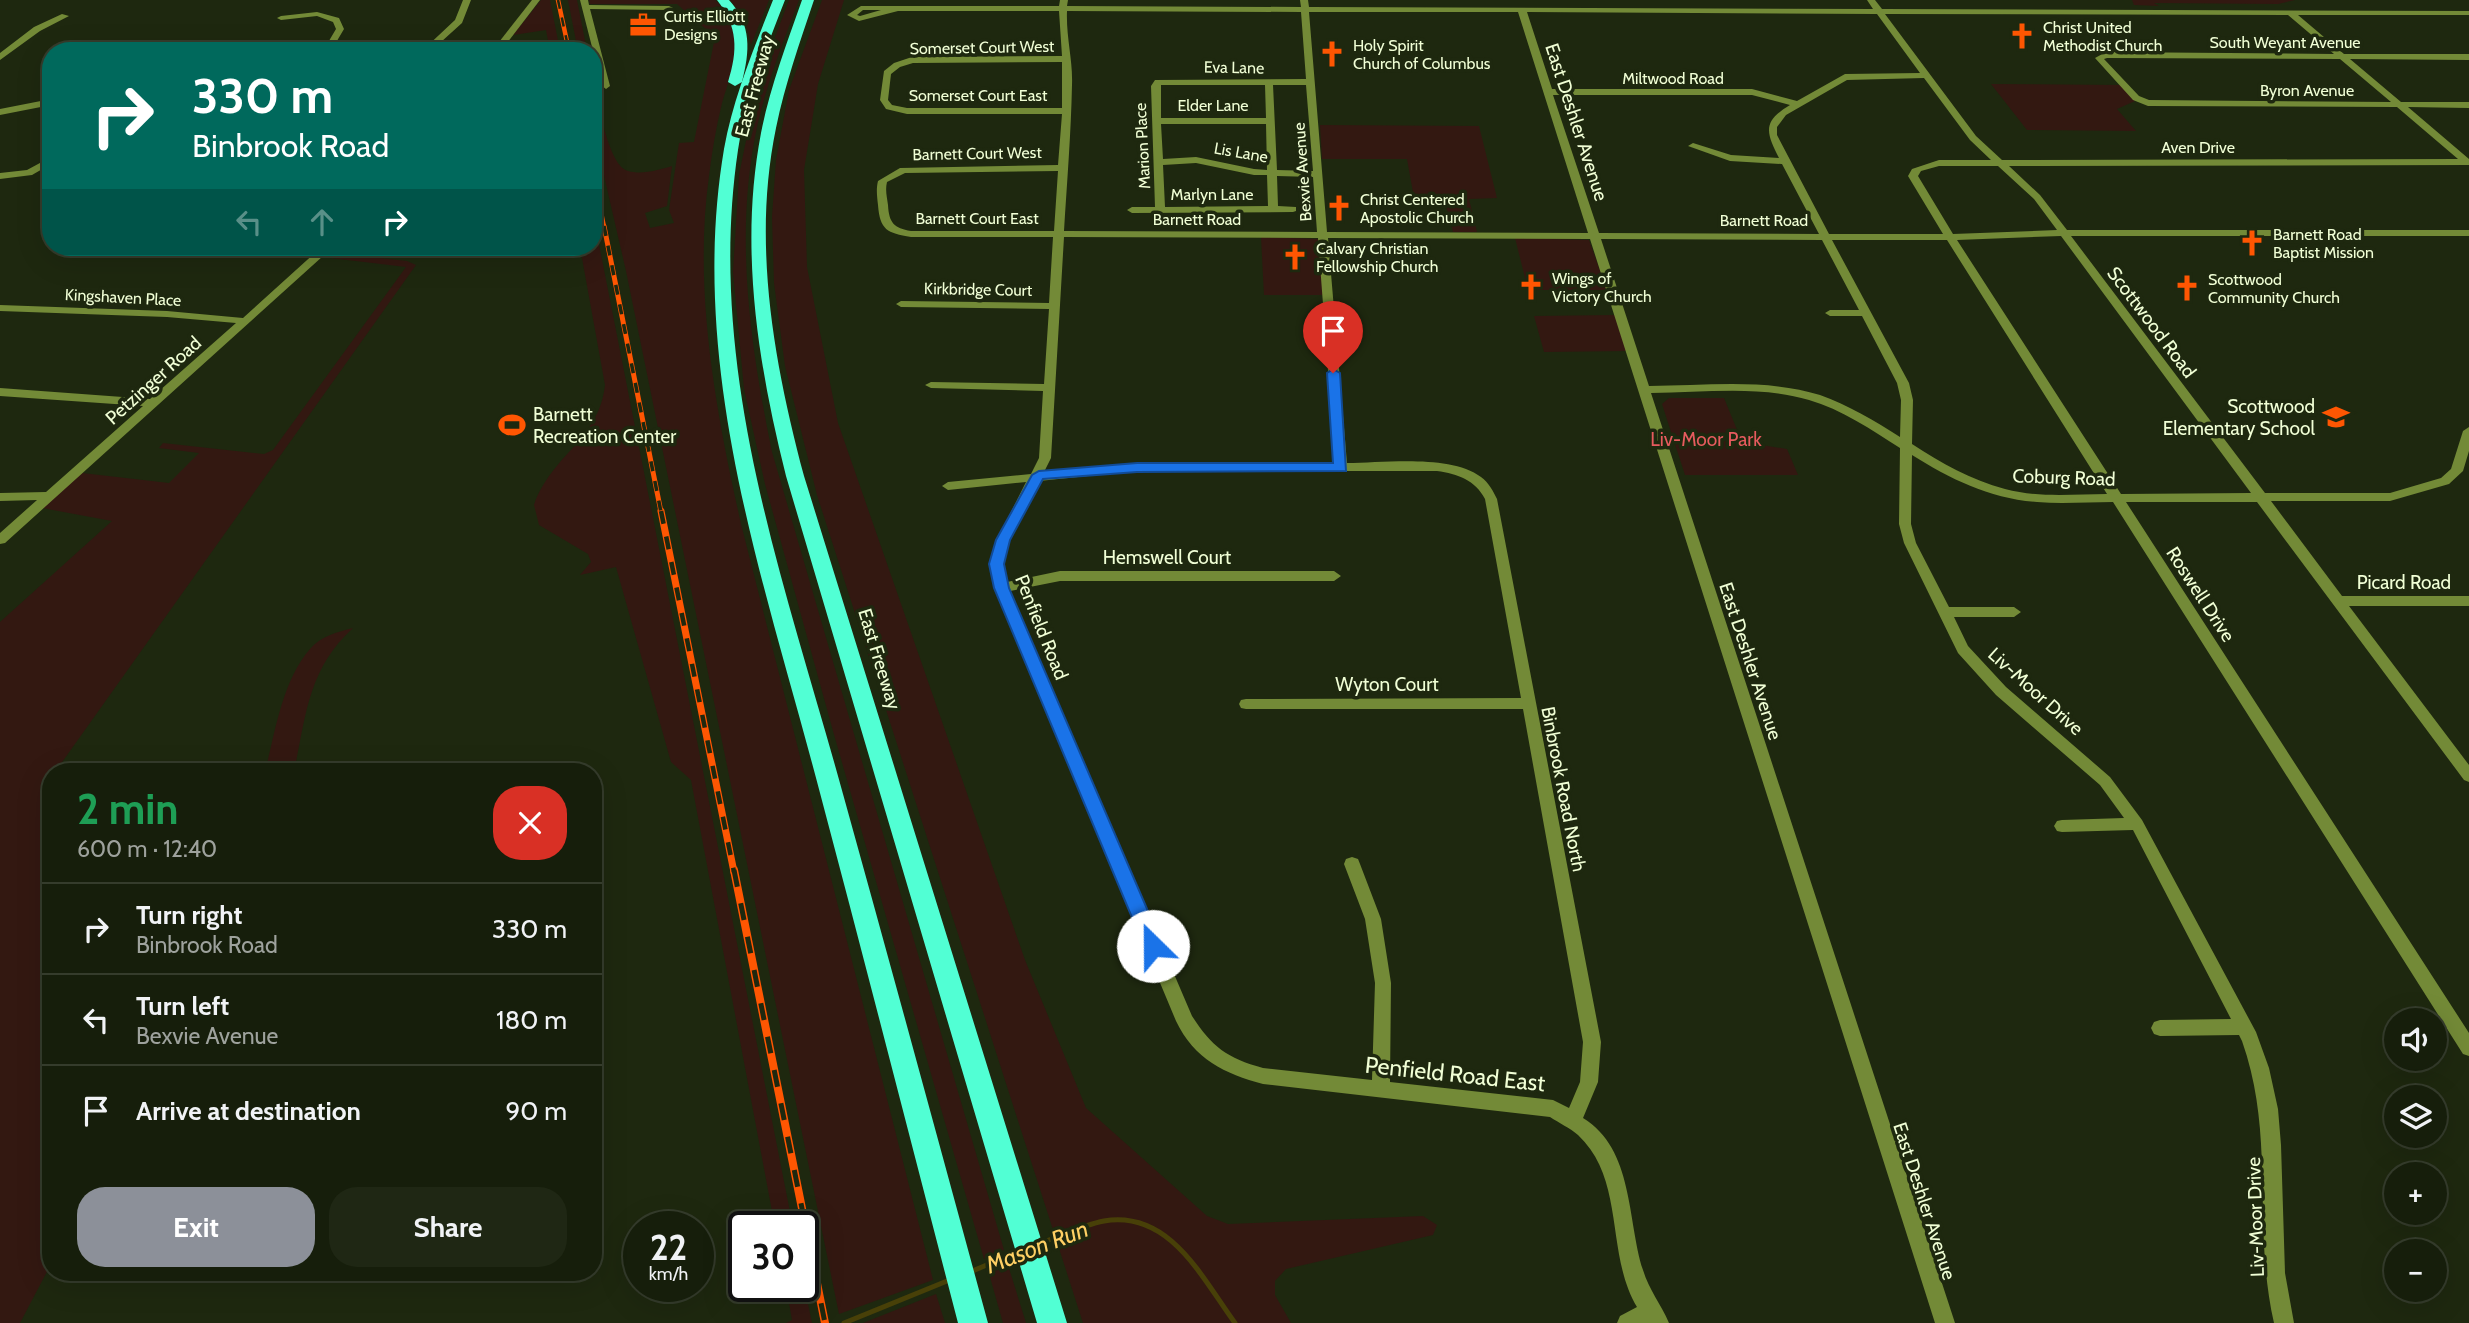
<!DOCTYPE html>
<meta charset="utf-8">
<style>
:root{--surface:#161e0b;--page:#1f2714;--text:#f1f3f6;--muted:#9ea29d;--line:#353c2c;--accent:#8c9099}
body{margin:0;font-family:Cabin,sans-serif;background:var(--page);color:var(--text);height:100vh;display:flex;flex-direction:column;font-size:26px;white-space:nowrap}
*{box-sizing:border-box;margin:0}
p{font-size:23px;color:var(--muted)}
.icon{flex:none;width:38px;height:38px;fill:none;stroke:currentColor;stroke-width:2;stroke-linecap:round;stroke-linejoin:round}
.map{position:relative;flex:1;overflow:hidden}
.details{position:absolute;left:42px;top:763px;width:560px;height:518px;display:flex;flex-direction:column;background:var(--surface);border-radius:28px;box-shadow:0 7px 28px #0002,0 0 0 2px var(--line)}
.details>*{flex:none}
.top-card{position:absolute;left:42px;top:42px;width:560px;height:214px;border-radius:28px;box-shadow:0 7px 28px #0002,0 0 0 2px var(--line);background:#00695c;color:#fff;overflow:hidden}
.buttons{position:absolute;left:2384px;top:1008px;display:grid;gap:14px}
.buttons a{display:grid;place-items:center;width:63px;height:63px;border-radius:50%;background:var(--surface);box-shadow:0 7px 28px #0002,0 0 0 2px var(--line);font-size:35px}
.speed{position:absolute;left:623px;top:1211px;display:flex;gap:14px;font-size:35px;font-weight:700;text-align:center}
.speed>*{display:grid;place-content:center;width:91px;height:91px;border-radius:50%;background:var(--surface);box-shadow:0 7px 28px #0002,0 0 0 2px var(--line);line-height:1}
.speed small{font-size:18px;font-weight:400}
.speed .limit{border:4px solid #111;border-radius:10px;background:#fff;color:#111}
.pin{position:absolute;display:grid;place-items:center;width:60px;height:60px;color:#fff;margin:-72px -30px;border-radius:50% 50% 50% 0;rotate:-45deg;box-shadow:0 0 7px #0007}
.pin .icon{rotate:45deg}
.me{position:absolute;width:77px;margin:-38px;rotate:337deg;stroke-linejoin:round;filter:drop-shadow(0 0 5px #0008)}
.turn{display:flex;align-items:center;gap:24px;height:147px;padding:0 35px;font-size:32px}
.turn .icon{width:91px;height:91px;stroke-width:2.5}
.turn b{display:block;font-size:49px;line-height:60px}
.lanes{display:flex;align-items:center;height:66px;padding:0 35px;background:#0003;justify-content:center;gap:35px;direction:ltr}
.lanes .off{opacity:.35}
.round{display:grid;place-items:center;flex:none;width:74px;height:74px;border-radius:28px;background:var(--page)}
.head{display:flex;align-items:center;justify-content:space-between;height:119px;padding:0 35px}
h1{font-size:42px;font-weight:700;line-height:52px;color:#1e9e55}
.action{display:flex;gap:14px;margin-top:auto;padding:14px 35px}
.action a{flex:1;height:80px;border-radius:28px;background:var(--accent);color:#fff;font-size:28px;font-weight:700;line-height:80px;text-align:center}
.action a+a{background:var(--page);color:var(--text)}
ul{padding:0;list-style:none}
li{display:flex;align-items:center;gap:21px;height:91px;padding:0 35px;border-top:2px solid var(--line)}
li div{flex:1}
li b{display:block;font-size:26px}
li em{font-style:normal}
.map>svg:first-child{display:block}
</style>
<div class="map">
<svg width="2469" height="1323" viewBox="0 0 2469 1323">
<rect width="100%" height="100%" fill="#1e280f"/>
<g fill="#331811">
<polygon points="541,0 550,0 560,51 550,51 546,30 513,35"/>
<polygon points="568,0 577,0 587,51 578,51"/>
<path d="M589,0H715C725,10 734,21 736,35C739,57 728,82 722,103C716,127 712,152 709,176C693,291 716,412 741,524L933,1280L839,1314L626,271L593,128V81C598,99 608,166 628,171C642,175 659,170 672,166L667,206L645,213L650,228L674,223L669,210L679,143L694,142L715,37L677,4H590Z"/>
<polygon points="730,0 769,0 751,45 744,17"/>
<path d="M789,0H799C783,42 767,83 757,127C734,235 750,345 772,452L1004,1250L984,1259L833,731L765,484L744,389L733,272L739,175L758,82Z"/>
<polygon points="822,0 844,0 818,84 804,170 807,267 838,423 1025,960 1086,1108 1207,1216 1228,1224 1423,1216 1437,1225 1433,1235 1286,1269 1275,1281 1275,1295 1291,1323 1083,1323 817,495 785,366 774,283 772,217 776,160 789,90"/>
<polygon points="2132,0 2295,0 2278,4 2154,3 2159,6 2134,5"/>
<polygon points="1991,84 2120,85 2135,101 2117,109 2136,131 2027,130"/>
<polygon points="1320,125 1479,126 1497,198 1469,199 1477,232 1453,232 1444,198 1414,198 1407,159 1322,159"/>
<path d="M593,214L793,1227H775L691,780L671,762L616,567L580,575L591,562L588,554L539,525L534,505C552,454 599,440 605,385L580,247H593Z"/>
<polygon points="1261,237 1318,239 1324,295 1264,295"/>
<polygon points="1515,238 1589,240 1607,290 1528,290"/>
<polygon points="334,247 364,247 362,256 407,261 416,265 55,772 51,772 51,778 44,788 46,803 51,804 51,1264 20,1323 0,1323 0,622 112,521 42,508 82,473 169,483 199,453 159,448 163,443 264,454 273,450 406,267 322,257"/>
<polygon points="1616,315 1629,351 1544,352 1534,316"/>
<polygon points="1669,398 1724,398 1742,442 1787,449 1798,475 1685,475 1662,404"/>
<path d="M353,628C308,669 306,715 294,772H265C275,733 282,681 310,649C321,636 337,632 353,628Z"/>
<polygon points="1007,1262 1026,1323 1003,1323 988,1270"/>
<polygon points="803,1280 812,1323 786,1323 792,1320 786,1286 803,1286"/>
<polygon points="936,1294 945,1323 863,1323"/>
</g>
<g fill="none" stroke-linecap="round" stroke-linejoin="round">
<g stroke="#484008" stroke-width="5">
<path d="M1038,1244C1059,1237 1082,1225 1104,1221C1170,1210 1202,1278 1235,1323"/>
<polyline points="970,1272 1020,1251"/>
<polyline points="844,1323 952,1279"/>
</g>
<g fill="#738a37" fill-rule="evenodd">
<polygon points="463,0 471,0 462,23 431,51 422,51 455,20"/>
<polygon points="532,0 540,0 501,51 492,51"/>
<polygon points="580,0 588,0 589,5 669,6 673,8 669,10 590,9 610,86 606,89 602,86"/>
<path d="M1060,0H1068L1067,6L1301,7L1300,0H1308L1309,7L1873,9L1867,0H1875L1882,9L2469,11V15H2298L2344,54H2469V60L2350,59L2401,102H2469V108L2408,107L2469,159V165L2009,166L2040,195L2067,230H2469V236H2071L2265,493H2390L2441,478L2451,469L2463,431L2469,427V451L2463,471L2449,484L2390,501H2271L2342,596H2469V606H2349L2469,765V782L2464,780L2257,502H2126L2469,1033V1056L2463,1054L2113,502C2088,502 2062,504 2037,502C1991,499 1950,479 1912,455L1911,524L1916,543L1949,607H2014L2021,612L2014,617H1954L1968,646L2006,687L2110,777L2142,820L2256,1032L2269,1068L2278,1109L2281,1145L2285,1273L2294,1323H2274C2252,1227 2276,1137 2242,1041L2239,1035L2160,1036L2154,1034L2151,1028L2154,1022L2160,1020L2231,1019L2133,830L2062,832L2057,831L2054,826L2057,821L2062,820L2124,818L2100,785L1996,695L1958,653L1904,543L1899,524L1900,448C1872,430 1841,409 1809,400C1758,385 1703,393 1651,393L1955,1323H1935L1590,239L1328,238L1347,463C1384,463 1450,454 1481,477C1489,483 1493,491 1497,499L1601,1042L1598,1082L1583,1118C1634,1149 1627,1220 1643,1270C1649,1290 1661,1304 1669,1323H1617L1620,1316L1637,1307C1605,1254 1626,1180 1578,1135C1570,1128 1559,1123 1550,1117L1263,1084C1225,1074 1194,1059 1176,1021L995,588L989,564L997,540L1026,482L948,490L942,486L948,482L1031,474L1039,458L1043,391L931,388L925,385L931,382L1044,384L1049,309L901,307L896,304L901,301L1049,303L1053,237H911C887,233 880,230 878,205C877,196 876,189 878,181L900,168L1058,165L1062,114H907L886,109L880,100L884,71L894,63L912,57L1062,56L1059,11H898L859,21L847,15L861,6H1059ZM863,10H881L860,16L857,15ZM1067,11L1301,12L1306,79L1155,80L1151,86L1155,207H1132L1127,210L1132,213L1293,212L1296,211V207L1278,206L1277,176L1313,177L1317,232L1064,231C1067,182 1071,134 1072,85C1073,60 1066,38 1067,11ZM1309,12H1518L1588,233L1327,232ZM1527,12L1877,14L1920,73L1845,74L1797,101L1752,89H1552ZM1885,14L2288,15L2334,54L2106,52L2095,58L2133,100L2148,106L2397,107L2458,159L2002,160L1976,136ZM2107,58L2340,59L2391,102L2149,100L2139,96L2104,59ZM1062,62V108H907L892,105L888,100L891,74L900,67L913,63ZM1924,78L1970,140L1991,160H1939L1912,169L1908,176L1943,234H1829L1777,135V127L1786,115L1847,80ZM1161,85H1265L1266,118H1161ZM1273,85H1306L1313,171L1277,170ZM1553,95H1752L1790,105C1762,122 1766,132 1779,158L1731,155L1693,143L1688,146L1730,161L1782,164L1819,234L1599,233ZM1161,124H1266L1267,170L1254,169L1196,157L1163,159ZM1196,163L1254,175H1267L1268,206L1165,207L1163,165ZM1939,166H1998L2034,199L2057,230L1953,234L1918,176L1921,171ZM1058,171L1054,231H911C894,228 889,223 888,205C887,197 885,190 887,182L905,173ZM2061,236L2251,493L2121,494L1957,240ZM1064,237L1318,238L1335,463H1137L1044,472L1051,458ZM1601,239L1822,240L1859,310H1830L1825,313L1830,316H1862L1897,383L1901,400L1900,437C1875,421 1848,405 1820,395C1765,378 1705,386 1649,386ZM1832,240H1947L2107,494C2074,494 2038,498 2005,489C1971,480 1941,463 1912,444L1913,400L1909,383ZM1137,471H1437C1458,474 1475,480 1485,499L1521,698L1246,699L1241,700L1239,704L1241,708L1246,709H1523L1583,1042L1580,1082L1569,1108L1553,1100L1390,1082L1391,983L1381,919L1360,864L1358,859L1352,857L1346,859L1344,864L1365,919L1375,983L1372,1080L1263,1068C1227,1058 1212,1047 1192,1016L1010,591L1060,581H1334L1341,576L1334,571H1060L1007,582L1003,564L1009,540L1039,481Z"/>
<polygon points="317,12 339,18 344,29 331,51 323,51 336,29 333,22 317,16 281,20 277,18 281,16"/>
<polygon points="62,14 69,16 40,31 0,60 0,53 34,27"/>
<polygon points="130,43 134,46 128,51 118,51"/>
<polygon points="51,99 51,105 0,115 0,109"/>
<polygon points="51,157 51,164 32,175 0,179 0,173 27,170"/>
<polygon points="302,247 333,247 5,543 0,544 0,533 37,500 0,501 0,493 46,492 143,406 0,396 0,388 150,399 236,323 167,317 0,311 0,305 167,311 243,318 317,251"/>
</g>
<g fill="#51ffd4" fill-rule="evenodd">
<path d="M717,0H729C752,25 750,51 742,82L735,86L728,82C738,50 738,27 717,0Z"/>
<path d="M773,0H785C766,49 746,98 738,150C705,372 785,583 843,794C892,970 940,1147 988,1323H958C912,1146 867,970 820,793C765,583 687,370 724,149C733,98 754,48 773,0Z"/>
<path d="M802,0H814C800,42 785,84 776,128C752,244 774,363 804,476L1067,1323H1037L786,476C758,364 739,248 761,133C770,87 787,43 802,0Z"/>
</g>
<g stroke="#ff5602" stroke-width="4.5">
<g id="rail-far3">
<polyline points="558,0 569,51"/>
<polyline points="593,173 604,227"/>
</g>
</g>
<g stroke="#ff5602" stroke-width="5">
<polyline id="rail-far2" points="604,226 661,512"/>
</g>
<g stroke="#ff5602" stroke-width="7">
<polyline id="rail-far1" points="661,511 734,872"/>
</g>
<g stroke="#ff5602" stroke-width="8">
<polyline id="rail" points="734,870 825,1323"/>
</g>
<use href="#rail-far3" stroke="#1e280f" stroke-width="2.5" stroke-dasharray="9" stroke-linecap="butt"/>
<use href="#rail-far2" stroke="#1e280f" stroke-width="3.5" stroke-dasharray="10" stroke-linecap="butt"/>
<use href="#rail-far1" stroke="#1e280f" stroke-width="4.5" stroke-dasharray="13" stroke-linecap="butt"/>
<use href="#rail" stroke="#1e280f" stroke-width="5" stroke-dasharray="17" stroke-linecap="butt"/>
</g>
<polygon fill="#1a73e8" stroke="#114b97" stroke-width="2" points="1333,369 1340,373 1346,471 1137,472 1043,479 1010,540 1004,564 1009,588 1163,946 1160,952 1153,954 1146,952 1144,946 994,588 989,564 996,540 1032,475 1039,471 1137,463 1333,463 1327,373"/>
<defs>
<g id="office-bare" transform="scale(2.1)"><path d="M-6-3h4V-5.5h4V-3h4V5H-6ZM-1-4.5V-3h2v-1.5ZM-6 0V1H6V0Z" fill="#ff5602" stroke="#1e280f" stroke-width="2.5" paint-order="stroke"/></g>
<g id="church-bare" transform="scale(2.1)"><path d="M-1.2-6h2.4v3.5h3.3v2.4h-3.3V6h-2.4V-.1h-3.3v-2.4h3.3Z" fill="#ff5602" stroke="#1e280f" stroke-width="2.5" paint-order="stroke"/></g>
<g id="school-bare" transform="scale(2.1)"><path d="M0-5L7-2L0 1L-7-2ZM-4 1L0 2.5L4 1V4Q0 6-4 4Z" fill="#ff5602" stroke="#1e280f" stroke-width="2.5" paint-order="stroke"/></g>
<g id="stadium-bare" transform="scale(2.1)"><path d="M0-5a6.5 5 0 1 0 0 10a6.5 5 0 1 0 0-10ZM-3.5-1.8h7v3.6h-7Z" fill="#ff5602" stroke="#1e280f" stroke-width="2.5" paint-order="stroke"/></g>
</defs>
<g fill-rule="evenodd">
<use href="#office-bare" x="643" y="25"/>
<use href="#church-bare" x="2022" y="36"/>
<use href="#church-bare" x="1332" y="54"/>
<use href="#church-bare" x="1339" y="208"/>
<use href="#church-bare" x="2252" y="243"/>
<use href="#church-bare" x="1295" y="257"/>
<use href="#church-bare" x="1531" y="287"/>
<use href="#church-bare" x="2187" y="288"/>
<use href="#school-bare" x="2336" y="417"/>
<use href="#stadium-bare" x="512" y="425"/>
</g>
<g text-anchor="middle" stroke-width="7" stroke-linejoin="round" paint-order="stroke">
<g font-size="16" fill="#f1ffd6" stroke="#1e280f" text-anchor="start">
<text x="664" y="22">Curtis Elliott<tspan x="664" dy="18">Designs</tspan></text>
<text x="2043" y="33">Christ United<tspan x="2043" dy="18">Methodist Church</tspan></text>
<text x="1353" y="51">Holy Spirit<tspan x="1353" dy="18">Church of Columbus</tspan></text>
<text x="1360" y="205">Christ Centered<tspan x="1360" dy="18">Apostolic Church</tspan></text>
<text x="2273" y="240">Barnett Road<tspan x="2273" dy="18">Baptist Mission</tspan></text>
<text x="1316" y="254">Calvary Christian<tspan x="1316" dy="18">Fellowship Church</tspan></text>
<text x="1552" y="284">Wings of<tspan x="1552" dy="18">Victory Church</tspan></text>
<text x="2208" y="285">Scottwood<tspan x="2208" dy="18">Community Church</tspan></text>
</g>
<g font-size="16" fill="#f1ffd6" stroke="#1e280f">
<text x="2285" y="48">South Weyant Avenue</text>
<text transform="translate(982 47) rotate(-1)" y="6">Somerset Court West</text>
<text transform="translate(1234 67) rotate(1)" y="6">Eva Lane</text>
<text x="1673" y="84">Miltwood Road</text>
<text x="2307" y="96">Byron Avenue</text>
<text x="978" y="101">Somerset Court East</text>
<text x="1213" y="111">Elder Lane</text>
<text transform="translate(1142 146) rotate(-93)" y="6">Marion Place</text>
<text x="2198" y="153">Aven Drive</text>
<text transform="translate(1241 152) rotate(10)" y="6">Lis Lane</text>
<text transform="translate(977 153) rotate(-1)" y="6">Barnett Court West</text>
<text transform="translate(1302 172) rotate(-94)" y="6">Bexvie Avenue</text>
<text x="1212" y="200">Marlyn Lane</text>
<text x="977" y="224">Barnett Court East</text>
<text x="1197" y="225">Barnett Road</text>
<text x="1764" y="226">Barnett Road</text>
<text transform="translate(978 289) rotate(1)" y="6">Kirkbridge Court</text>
<text transform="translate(123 297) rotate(3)" y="6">Kingshaven Place</text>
</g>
<g font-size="19" fill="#f1ffd6" stroke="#1e280f">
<text transform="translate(754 86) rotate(-75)" y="7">East Freeway</text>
<text transform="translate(1577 122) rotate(72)" y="7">East Deshler Avenue</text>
<text transform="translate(2152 322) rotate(53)" y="7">Scottwood Road</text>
<text transform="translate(153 380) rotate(-42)" y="7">Petzinger Road</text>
<text transform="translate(2064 477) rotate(2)" y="7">Coburg Road</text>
<text x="1167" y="564">Hemswell Court</text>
<text x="2404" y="589">Picard Road</text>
<text transform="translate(2201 594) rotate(57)" y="7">Roswell Drive</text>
<text transform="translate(1042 627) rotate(68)" y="7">Penfield Road</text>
<text transform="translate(880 659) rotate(73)" y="7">East Freeway</text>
<text transform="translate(1751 661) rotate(72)" y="7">East Deshler Avenue</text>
<text x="1387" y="691">Wyton Court</text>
<text transform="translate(2036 691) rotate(42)" y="7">Liv-Moor Drive</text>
<text transform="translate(1564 789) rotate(79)" y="7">Binbrook Road North</text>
<text transform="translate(1925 1201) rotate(72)" y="7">East Deshler Avenue</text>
<text transform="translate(2255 1217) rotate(-92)" y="7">Liv-Moor Drive</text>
</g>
<g font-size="19" fill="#f1ffd6" stroke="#1e280f" text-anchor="end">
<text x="2315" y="413">Scottwood<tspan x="2315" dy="22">Elementary School</tspan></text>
<text x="533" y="421" text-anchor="start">Barnett<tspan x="533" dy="22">Recreation Center</tspan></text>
</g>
<g font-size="19" fill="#e65b5e" stroke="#1e280f">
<text x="1706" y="446">Liv-Moor Park</text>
</g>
<g font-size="23" fill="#f1ffd6" stroke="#1e280f">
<text transform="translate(1455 1074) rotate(6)" y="8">Penfield Road East</text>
</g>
<g font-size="24" font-style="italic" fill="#ffd064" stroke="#1e280f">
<text transform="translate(1037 1247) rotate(-21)" y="8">Mason Run</text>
</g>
</g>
</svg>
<div class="buttons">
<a><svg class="icon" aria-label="sound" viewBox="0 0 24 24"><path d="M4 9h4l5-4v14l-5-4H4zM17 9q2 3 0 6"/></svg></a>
<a><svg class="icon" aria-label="layers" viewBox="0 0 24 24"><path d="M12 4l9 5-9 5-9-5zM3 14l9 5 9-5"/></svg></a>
<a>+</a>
<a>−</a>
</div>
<div class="speed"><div>22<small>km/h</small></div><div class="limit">30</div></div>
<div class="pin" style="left:1333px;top:373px;background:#d93025"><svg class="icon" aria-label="arrive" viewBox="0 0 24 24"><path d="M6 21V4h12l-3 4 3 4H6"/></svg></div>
<svg class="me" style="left:1153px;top:946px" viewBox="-20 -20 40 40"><circle r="19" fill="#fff"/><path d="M0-13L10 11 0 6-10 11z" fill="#1a73e8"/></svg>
<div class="top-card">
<div class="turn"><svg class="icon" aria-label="right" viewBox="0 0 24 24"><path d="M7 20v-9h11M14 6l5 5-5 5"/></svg><div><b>330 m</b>Binbrook Road</div></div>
<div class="lanes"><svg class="icon off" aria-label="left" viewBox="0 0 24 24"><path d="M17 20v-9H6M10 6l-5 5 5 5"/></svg><svg class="icon off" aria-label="ahead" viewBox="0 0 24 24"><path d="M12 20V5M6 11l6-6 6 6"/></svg><svg class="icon" aria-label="right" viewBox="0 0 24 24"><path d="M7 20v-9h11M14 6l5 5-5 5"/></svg></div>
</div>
<section class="details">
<div class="head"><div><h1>2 min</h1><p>600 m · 12:40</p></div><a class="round" style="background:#d93025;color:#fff"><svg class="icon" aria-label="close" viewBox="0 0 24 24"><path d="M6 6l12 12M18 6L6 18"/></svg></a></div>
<ul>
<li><svg class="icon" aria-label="right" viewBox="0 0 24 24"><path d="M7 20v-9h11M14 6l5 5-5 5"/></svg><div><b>Turn right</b><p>Binbrook Road</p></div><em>330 m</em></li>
<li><svg class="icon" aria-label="left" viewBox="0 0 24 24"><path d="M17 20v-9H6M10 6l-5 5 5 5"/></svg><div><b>Turn left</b><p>Bexvie Avenue</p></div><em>180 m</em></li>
<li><svg class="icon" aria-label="arrive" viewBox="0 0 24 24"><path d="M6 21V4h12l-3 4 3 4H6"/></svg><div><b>Arrive at destination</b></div><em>90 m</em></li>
</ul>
<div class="action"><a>Exit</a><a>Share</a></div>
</section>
</div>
